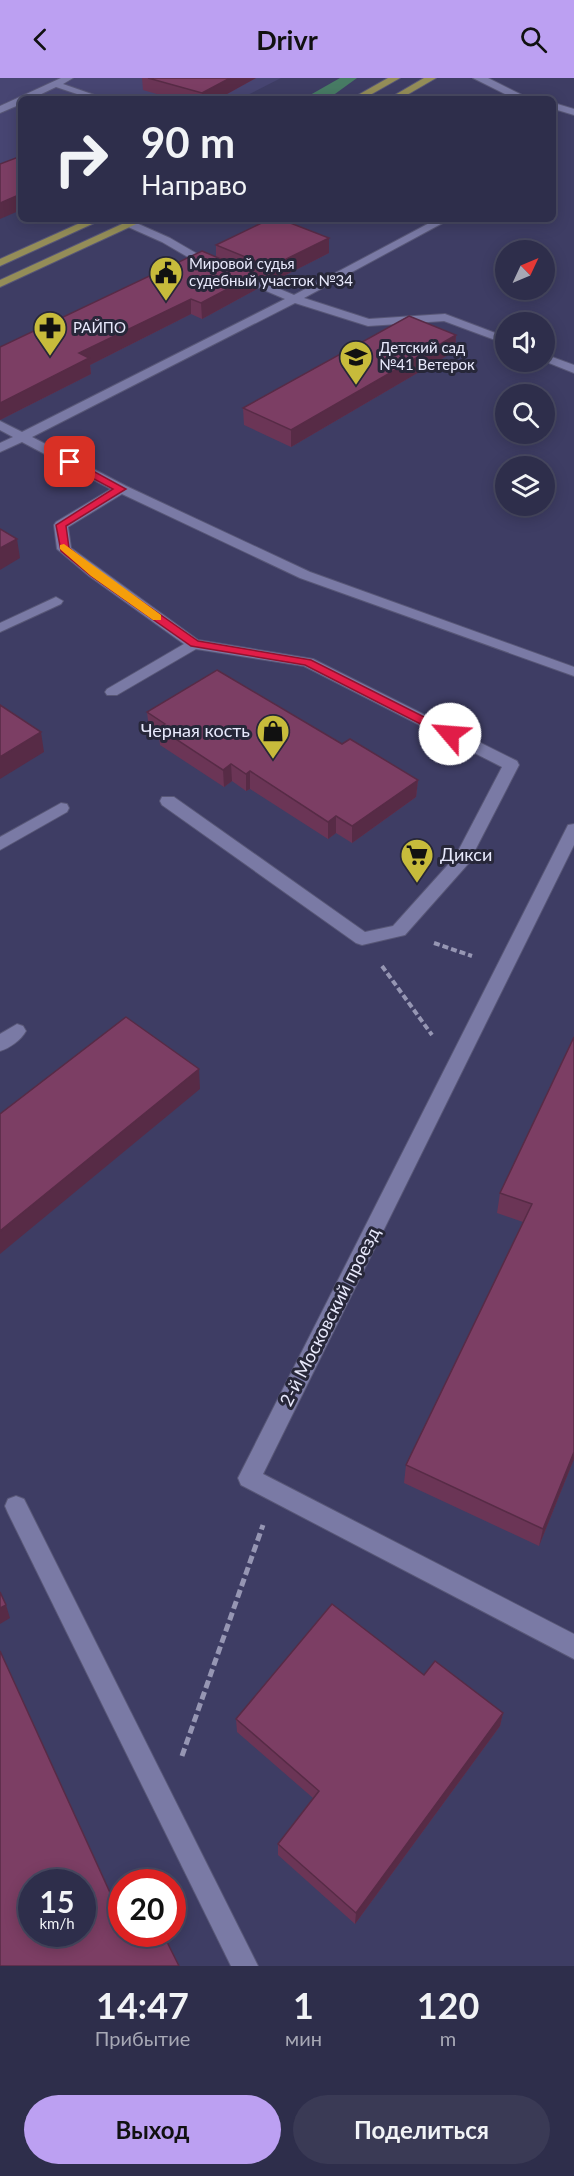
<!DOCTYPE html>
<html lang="ru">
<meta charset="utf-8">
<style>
:root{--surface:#2e2e4b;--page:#3a3a55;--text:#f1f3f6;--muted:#a7a8b5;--line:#494a63;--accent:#bca0f2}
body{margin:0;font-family:Lato,sans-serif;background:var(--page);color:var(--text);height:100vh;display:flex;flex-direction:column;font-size:22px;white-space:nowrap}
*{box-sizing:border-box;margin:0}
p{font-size:20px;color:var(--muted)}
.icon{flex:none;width:33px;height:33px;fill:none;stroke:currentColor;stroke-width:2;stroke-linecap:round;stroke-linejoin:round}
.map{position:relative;height:1888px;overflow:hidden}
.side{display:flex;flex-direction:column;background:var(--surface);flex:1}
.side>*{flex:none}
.guide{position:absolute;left:18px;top:18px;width:538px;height:126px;border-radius:9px;box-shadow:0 3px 15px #0003,0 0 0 2px var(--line);background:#2e2e4b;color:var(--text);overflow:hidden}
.needle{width:39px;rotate:46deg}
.controls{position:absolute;left:495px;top:162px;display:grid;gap:12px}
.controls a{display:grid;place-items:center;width:60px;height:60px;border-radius:50%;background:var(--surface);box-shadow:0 3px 15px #0003,0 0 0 2px var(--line);font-size:30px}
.speed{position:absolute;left:18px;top:1791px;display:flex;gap:12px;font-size:30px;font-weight:700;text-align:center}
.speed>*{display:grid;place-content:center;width:78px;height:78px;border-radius:50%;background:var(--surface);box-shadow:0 3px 15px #0003,0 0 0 2px var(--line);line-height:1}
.speed small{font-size:15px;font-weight:400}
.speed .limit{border:9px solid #d22;background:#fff;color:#111}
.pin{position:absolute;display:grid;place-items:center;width:51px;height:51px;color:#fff;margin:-26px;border-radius:12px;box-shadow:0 3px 9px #0006}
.me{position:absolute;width:66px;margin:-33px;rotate:297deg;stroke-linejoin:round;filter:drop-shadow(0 0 4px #0008)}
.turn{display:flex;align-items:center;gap:21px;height:126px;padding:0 24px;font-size:27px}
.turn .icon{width:78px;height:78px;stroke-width:2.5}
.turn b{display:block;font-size:42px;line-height:51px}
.eta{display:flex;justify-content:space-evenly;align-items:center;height:102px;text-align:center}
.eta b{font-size:36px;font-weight:700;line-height:42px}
.action{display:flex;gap:12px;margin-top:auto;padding:12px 24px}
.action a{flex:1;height:69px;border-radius:36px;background:var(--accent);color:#111;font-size:24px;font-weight:700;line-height:69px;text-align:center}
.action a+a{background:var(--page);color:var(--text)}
header{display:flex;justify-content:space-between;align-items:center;height:78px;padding:0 24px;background:var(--accent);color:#111;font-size:27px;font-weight:700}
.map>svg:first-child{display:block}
</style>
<header><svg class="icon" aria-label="back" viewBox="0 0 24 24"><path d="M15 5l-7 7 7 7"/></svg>Drivr<svg class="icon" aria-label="search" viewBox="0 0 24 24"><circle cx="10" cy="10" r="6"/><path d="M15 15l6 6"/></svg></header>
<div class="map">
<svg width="574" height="1888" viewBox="0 0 574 1888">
<rect width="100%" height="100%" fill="#3e3d64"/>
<polygon fill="#474572" points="0,0 281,0 240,21 21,21 21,90 0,98"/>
<polygon fill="#477b64" points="340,0 357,0 328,21 303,21"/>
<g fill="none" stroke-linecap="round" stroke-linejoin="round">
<g stroke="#585777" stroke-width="2">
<g id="minor">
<polygon points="61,0 73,0 63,6 106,21 92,21 56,9 31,21 21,21 21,26 0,35 0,28"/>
<polygon points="473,0 488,0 530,21 515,21"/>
<polygon points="554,25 574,31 574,37 554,31"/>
<polygon points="437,141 450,141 304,220 369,241 445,236 506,259 506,266 444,243 368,248 295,225 32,359 126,408 310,494 574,589 574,598 300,500 122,416 68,449 71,470 198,562 313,581 517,683 519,687 468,786 405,857 362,867 356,865 162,727 160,723 162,719 174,719 365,854 393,848 455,779 502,689 304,588 196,571 117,617 107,617 105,614 107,611 184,566 89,498 57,471 54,447 56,444 111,411 22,364 0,374 0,365 13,359 0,352 0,343 22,354 285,221 193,182 162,164 126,148 126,144 134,144 170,160 201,178 294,217"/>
<polygon points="544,276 574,287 574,295 544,283"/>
<polygon points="56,519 63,523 61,526 0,554 0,545"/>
<polygon points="61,725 67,726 69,730 67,734 0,772 0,759"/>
<polygon points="574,746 574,767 263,1396 574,1556 574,1581 241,1407 238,1400 566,751 568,747"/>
<path d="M17,946L23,948L26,953C21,962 10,970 0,973V956Z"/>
<polygon points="16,1418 24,1421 258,1888 231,1888 8,1435 5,1428 8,1421"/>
</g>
</g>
<g stroke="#585777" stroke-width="2">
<g id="major">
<polygon points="388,0 400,0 363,21 351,21"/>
<polygon points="424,0 436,0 400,21 388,21"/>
<polygon points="89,141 103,141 0,188 0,181"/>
<polygon points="133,141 147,141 0,209 0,202"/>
</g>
</g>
<g stroke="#9696b3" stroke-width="4" stroke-dasharray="6 3" stroke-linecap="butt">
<polyline points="434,865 472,878"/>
<polyline points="382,888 432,957"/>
</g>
<polyline stroke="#9696b3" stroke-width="5" stroke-dasharray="8 4" stroke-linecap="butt" points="182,1678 263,1447"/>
<use href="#minor" fill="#7a7aa5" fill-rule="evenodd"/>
<use href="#major" fill="#948d58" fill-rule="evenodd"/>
</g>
<g fill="#6b3556">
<polygon points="142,0 256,0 218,21 174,21 143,12"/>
<polygon points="329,160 329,175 270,205 256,199 257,211 202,241 191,236 90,287 91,296 0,342 0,269 216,179 216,167"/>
<polygon points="456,257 455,273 291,369 244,347 243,330"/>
<polygon points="147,634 342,666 418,702 416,719 352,765 336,755 328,761 250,711 246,713 232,703 224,709 160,667 159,658 149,651"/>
<polygon points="574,959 574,1381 539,1468 404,1405 406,1387 523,1144 497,1135 500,1115"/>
<polygon points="424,1597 503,1635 500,1648 355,1846 278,1777 278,1766 313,1720 237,1654 236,1641"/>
</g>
<g fill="#572b46">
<polygon points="230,0 256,0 218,21 203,21 202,15"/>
<polygon points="21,116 21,132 0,141 0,125"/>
<polygon points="329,160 329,175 270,205 270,189"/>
<polygon points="256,196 257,211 202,241 201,225"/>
<polygon points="191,221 191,236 90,287 91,296 0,342 0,325 79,275"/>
<polygon points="456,257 455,273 291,369 291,352"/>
<polygon points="17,461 20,480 0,492 0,470"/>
<polygon points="41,654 44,674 0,701 0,679"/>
<polygon points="231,686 232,703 224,709 223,692"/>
<polygon points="250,693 250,711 246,713 246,696"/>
<polygon points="418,702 416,719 352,765 352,748"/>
<polygon points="336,738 336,755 328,761 328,744"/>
<polygon points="199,991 200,1011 0,1176 0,1153"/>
<polygon points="574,1374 574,1381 539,1468 543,1451"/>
<polygon points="6,1527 10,1540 0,1546 0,1530"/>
<polygon points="503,1635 500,1648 355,1846 356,1835"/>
</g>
<g fill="#7c3e64" stroke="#572b46" stroke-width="1.5" fill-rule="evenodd">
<polygon points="148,0 230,0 202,15"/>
<polygon points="21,78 21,116 0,125 0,86"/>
<polygon points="270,141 280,141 329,160 270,189 216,167"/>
<polygon points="202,173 256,196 201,225 191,221 79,275 89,280 0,325 0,269"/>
<polygon points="409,238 456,257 291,352 243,330"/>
<polygon points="0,451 17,461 0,470"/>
<polygon points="217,592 342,666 350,661 418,702 352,748 336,738 328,744 250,693 246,696 231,686 223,692 159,650 165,646 147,634"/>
<polygon points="0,627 41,654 0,679"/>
<polygon points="126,939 199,991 0,1153 0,1036"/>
<polygon points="574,959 574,1374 543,1451 406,1387 532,1126 500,1115"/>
<polygon points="0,1514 6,1527 0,1530"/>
<polygon points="332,1526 424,1597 435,1583 503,1635 356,1835 278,1766 319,1713 236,1641"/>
<path d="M0,1573L122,1841V1856H163L179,1888H0ZM32,1804H82V1856H32Z"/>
</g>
<polygon fill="#e11d48" stroke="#92132f" stroke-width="1.5" points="66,382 73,382 126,411 66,448 69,470 98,493 198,563 311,582 454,654 454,659 446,659 305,587 191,568 91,498 61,473 56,447 113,411 66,386"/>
<polygon fill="#f59e0b" points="64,466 161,537 161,542 153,542 91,498 60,471 60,467"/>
<defs>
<g id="civic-pin" transform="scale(1.725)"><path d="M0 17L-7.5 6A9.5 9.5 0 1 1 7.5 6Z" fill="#c7bb3b" stroke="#272739"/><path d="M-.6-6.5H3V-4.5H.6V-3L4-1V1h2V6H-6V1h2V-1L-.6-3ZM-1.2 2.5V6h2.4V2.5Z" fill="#111"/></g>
<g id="pharmacy-pin" transform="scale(1.725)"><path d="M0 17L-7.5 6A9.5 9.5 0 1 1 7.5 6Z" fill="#c7bb3b" stroke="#272739"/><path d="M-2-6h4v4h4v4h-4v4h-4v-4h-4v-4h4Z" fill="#111"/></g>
<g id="school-pin" transform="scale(1.725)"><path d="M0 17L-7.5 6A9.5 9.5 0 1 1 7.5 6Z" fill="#c7bb3b" stroke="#272739"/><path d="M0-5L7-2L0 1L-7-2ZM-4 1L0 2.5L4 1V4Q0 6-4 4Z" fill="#111"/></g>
<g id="shop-pin" transform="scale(1.725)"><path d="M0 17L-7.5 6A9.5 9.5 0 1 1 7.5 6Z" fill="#c7bb3b" stroke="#272739"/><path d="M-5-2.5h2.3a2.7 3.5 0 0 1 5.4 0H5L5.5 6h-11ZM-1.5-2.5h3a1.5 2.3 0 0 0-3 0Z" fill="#111"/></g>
<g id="supermarket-pin" transform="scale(1.725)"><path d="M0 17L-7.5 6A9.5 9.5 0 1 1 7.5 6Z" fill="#c7bb3b" stroke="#272739"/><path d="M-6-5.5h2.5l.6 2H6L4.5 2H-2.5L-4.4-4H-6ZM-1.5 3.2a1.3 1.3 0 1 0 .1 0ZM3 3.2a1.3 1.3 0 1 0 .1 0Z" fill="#111"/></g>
</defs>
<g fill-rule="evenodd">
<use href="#civic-pin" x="166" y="195"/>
<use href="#pharmacy-pin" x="50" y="250"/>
<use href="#school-pin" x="356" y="279"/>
<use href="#shop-pin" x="273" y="653"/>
<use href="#supermarket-pin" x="417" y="777"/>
</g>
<g text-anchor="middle" stroke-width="6" stroke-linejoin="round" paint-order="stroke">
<g font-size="15" fill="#e8e9fc" stroke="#272739" text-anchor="start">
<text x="189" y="191">Мировой судья<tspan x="189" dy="17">судебный участок №34</tspan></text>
<text x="73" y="255">РАЙПО</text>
<text x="379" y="275">Детский сад<tspan x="379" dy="17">№41 Ветерок</tspan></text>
</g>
<g font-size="18" fill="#e8e9fc" stroke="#272739" text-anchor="end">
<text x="250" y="659">Черная кость</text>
<text x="440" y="783" text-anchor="start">Дикси</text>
</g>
<g font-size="18" fill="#e8e9fc" stroke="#272739">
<text transform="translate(330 1239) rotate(-63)" y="6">2-й Московский проезд</text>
</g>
</g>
</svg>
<div class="controls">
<a><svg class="needle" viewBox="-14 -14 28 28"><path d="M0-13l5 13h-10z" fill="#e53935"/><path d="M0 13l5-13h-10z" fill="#a7a8b5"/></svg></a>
<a><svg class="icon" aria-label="sound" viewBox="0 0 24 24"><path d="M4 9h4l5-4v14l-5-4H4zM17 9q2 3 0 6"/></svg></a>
<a><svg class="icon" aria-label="search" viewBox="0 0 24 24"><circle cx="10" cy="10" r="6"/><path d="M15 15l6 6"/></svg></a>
<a><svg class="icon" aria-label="layers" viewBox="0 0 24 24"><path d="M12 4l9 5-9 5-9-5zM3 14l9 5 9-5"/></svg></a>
</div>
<div class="speed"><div>15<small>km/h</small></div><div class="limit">20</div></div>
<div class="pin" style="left:70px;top:384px;background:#d93025"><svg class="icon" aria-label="arrive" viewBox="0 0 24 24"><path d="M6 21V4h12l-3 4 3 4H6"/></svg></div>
<svg class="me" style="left:450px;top:656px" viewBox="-20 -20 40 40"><circle r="19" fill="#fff"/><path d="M0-13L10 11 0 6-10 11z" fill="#e11d48"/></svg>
<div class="guide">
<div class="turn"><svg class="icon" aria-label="right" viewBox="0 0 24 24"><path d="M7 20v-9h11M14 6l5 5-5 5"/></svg><div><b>90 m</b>Направо</div></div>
</div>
</div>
<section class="side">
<div class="eta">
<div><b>14:47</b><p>Прибытие</p></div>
<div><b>1</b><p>мин</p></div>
<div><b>120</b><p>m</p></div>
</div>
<div class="action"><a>Выход</a><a>Поделиться</a></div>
</section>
